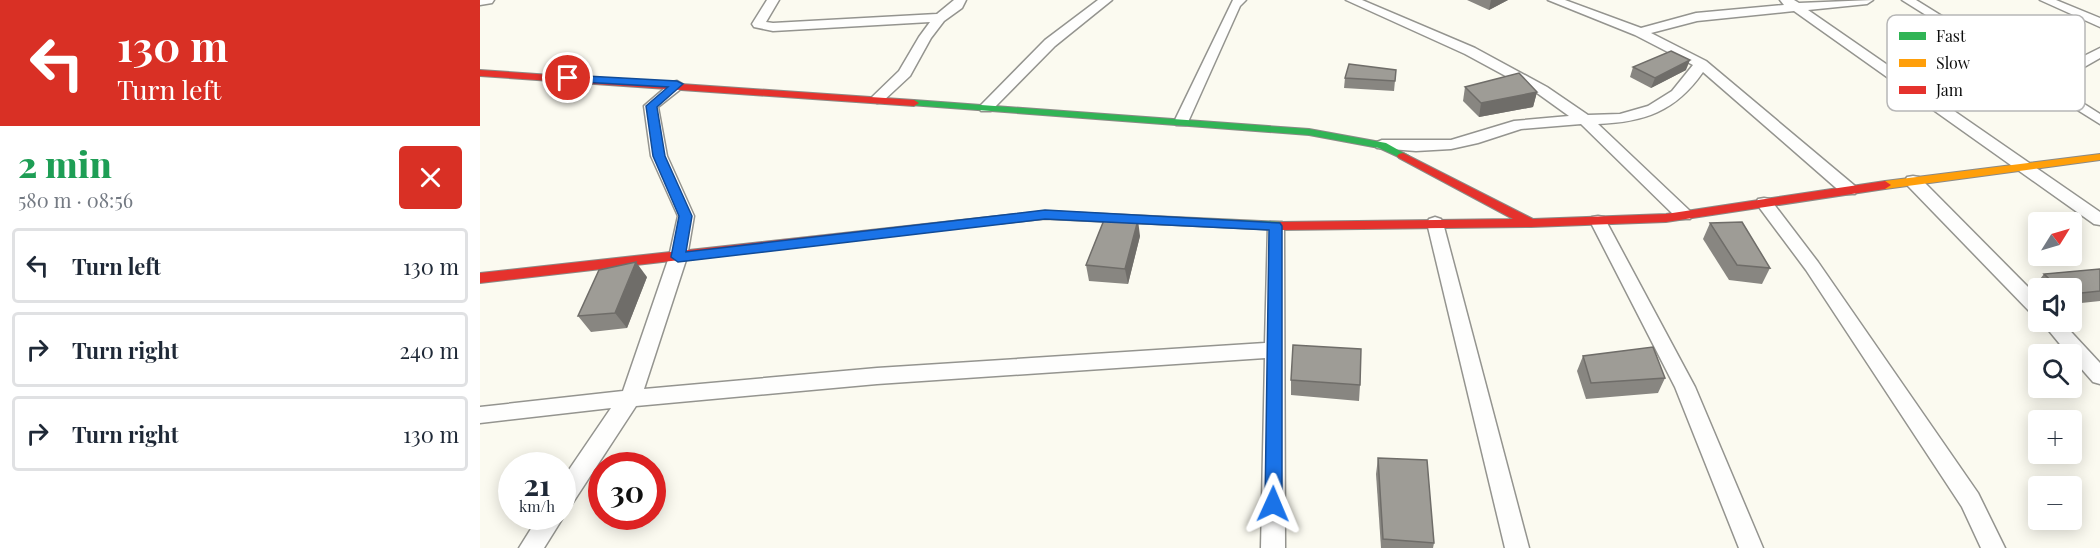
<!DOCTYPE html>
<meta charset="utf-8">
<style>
:root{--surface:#fff;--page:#f2f2f3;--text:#1f2937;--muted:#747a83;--line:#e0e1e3}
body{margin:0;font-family:"Playfair Display",serif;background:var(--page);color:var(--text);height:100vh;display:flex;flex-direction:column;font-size:22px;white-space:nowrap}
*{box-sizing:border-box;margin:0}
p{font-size:20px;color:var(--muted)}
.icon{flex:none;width:33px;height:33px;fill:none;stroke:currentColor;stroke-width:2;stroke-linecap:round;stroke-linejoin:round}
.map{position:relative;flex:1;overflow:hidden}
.details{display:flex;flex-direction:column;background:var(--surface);width:480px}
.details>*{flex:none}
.hud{background:#d93025;color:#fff;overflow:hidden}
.needle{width:39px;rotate:53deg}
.fabs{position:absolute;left:1548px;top:212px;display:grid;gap:12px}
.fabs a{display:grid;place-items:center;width:54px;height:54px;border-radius:6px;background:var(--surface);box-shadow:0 3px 15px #0003;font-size:30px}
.speed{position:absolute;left:18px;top:452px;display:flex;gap:12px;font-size:30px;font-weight:700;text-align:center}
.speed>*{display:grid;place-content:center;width:78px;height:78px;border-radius:50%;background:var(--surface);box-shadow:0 3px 15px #0003;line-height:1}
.speed small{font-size:15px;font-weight:400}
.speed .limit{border:9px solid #d22;background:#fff;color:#111}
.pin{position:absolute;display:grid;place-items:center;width:51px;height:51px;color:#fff;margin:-26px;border:3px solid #fff;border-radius:50%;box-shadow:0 2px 6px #0007}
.me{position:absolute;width:66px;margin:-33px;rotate:1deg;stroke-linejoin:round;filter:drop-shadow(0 0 4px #0008)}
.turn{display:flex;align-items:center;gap:21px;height:126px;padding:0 18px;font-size:27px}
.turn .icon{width:78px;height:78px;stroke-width:2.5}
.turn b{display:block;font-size:42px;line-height:51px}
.round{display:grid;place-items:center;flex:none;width:63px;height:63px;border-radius:6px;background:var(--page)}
.summary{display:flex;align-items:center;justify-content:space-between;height:102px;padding:0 18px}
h1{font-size:36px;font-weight:800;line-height:45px;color:#1e9e55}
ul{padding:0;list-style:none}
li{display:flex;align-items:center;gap:18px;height:75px;margin:0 12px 9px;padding:0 6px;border:3px solid var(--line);border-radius:6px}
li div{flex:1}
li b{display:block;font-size:22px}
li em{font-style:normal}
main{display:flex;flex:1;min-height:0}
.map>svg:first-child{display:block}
</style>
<main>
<section class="details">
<div class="hud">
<div class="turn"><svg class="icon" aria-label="left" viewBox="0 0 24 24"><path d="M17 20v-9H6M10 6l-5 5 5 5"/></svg><div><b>130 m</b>Turn left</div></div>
</div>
<div class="summary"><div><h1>2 min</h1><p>580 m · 08:56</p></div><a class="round" style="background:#d93025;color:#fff"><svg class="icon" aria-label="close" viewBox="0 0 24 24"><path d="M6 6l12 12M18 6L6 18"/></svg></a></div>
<ul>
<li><svg class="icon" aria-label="left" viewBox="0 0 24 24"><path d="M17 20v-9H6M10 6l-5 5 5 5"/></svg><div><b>Turn left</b></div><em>130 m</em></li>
<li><svg class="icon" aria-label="right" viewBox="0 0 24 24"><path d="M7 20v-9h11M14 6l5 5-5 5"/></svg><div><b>Turn right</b></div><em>240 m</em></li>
<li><svg class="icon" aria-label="right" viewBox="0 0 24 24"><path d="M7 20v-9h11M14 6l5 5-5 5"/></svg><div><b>Turn right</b></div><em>130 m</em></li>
</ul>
</section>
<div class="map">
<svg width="1620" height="548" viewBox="0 0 1620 548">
<rect width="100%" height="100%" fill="#fbfaf0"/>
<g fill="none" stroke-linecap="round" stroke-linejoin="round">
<g stroke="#94948f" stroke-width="3">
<g id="street">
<polygon points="0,0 14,0 12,3 0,5"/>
<polygon points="287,0 299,0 286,22 293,23 457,14 474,0 486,0 482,8 464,21 451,38 430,76 402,102 397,103 390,99 419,71 439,37 450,22 293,31 274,27 272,24"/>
<polygon points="618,0 632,0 575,46 511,111 501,111 499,108 501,105 565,40"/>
<polygon points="753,0 766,0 760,6 708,122 706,125 696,125 694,122"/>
<path d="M866,0H882L995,48L1067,87L1108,115L1140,114L1168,106L1192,91L1213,65L1155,35L1068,0H1085L1161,28L1216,13L1304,5L1300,0H1314L1319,3L1393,0L1387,4L1328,10L1620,212V225L1614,224L1314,11L1217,21L1171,33L1226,61L1375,186L1377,190L1375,194H1363L1223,72C1195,112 1164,122 1118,124L1210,211L1212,215L1210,219H1198L1101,124L1041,129L998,143L971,149L936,151L897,148L894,145L897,142L902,140H971L1034,121L1089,116L1057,93L985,54Z"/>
<polygon points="1422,0 1436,0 1549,70 1590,63 1620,48 1620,58 1599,70 1560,76 1620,114 1620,124"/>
<polygon points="1560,0 1576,0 1620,18 1620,27"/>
<polygon points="197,81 204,85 202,88 178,107 187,156 214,216 207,257 164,389 397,368 785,343 788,226 790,222 802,222 804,226 805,548 781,548 785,358 397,384 156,406 90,507 82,510 82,480 131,408 0,423 0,407 143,391 189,257 198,216 171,156 164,106 192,82"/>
<polygon points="1433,176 1439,177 1558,297 1558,315 1551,313 1427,185 1425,181 1427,177"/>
<polygon points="1284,198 1290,199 1338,262 1498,493 1525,548 1501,548 1482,507 1326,270 1276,203 1278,199"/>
<polygon points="1118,216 1124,217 1126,221 1215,387 1283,548 1259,548 1195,387 1110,221 1112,217"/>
<polygon points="955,217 961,219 963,223 1049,548 1025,548 947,223 949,219"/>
<polygon points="1561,321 1581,321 1620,363 1620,384 1613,382 1592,358 1592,354 1588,354"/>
<polygon points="82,514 84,516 64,548 39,548 59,516 82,516"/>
</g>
</g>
<g stroke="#8b8a86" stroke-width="2">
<g id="fast">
<polygon points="434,100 829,129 906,143 929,156 923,159 899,148 829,135 430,105 429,103"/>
<polygon points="565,211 800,222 806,226 800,230 565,219 517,224 511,220 517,216"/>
</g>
</g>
<g stroke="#8b8a86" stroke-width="2">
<polygon id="slow" points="1620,154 1620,160 1405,189 1399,185 1405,181"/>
</g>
<g stroke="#8b8a86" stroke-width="2">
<g id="jam">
<polygon points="0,70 434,100 439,103 434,106 0,76"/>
<polygon points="923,153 1053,219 1186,214 1405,181 1411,185 1405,189 1186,222 1051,227 800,230 794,226 800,222 1033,219 919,158 917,156 919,154"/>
<polygon points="517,216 521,217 523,220 521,223 0,283 0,273"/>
</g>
</g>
<use href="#street" fill="#fefefd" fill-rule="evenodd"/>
<use href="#fast" fill="#30b455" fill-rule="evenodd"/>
<use href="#slow" fill="#ff9f0a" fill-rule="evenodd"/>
<use href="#jam" fill="#e5322d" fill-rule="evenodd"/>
</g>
<g fill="#888681">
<polygon points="987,0 1028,0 1009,10"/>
<polygon points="1153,67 1206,70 1171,88 1150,77"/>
<polygon points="916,70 914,91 864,88 865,78"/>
<polygon points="985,87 1057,92 1053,107 999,117 983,101"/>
<polygon points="1230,223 1290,268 1282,284 1249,280 1223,239"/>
<polygon points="660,236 648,284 609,281 606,265"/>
<polygon points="1620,269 1620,301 1592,304 1592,288 1559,288 1556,284 1564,274"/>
<polygon points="167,277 147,328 111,332 98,316"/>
<polygon points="1103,356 1185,378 1178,393 1106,399 1097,371"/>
<polygon points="811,380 880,385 879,401 811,395"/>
<polygon points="898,458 954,543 953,548 901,548 896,474"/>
</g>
<g fill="#6f6d69">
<polygon points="1011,0 1028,0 1009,10"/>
<polygon points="1210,60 1206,70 1171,88 1175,78"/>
<polygon points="1057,92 1053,107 999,117 1001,103"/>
<polygon points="658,220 660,236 648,284 645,269"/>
<polygon points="156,262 167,277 147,328 135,313"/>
</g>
<g fill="#9e9c96" stroke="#6f6d69" stroke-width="1.5">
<polygon points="1191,51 1210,60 1175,78 1153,67"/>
<polygon points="869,64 916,70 915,81 865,78"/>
<polygon points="1039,73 1057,92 1001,103 985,87"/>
<polygon points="624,220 658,220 645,269 606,265"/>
<polygon points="1262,222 1290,268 1257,265 1230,223"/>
<polygon points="156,262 135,313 98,316 119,270"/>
<polygon points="1620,269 1620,291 1592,294 1592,288 1579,288 1564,274"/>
<polygon points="813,345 881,349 880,385 811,380"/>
<polygon points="1173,347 1185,378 1111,383 1103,356"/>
<polygon points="898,458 947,460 954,543 903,539"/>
</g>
<polygon fill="#1a73e8" stroke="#114b97" stroke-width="1.5" points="88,75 197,81 203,84 177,107 185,156 212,216 206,252 565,210 800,223 802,226 802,504 799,509 793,512 787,509 785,504 789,230 565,219 198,262 191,257 199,216 173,156 166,106 188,87 84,81 82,78"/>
<rect x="1407" y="15" width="198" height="96" rx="9" fill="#fff" stroke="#b6b6b6" stroke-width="1.5"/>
<rect x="1419" y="32" width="27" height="8" fill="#30b455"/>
<rect x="1419" y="59" width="27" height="8" fill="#ff9f0a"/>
<rect x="1419" y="86" width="27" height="8" fill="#e5322d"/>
<g font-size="16" fill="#0d0d0d">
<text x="1456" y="42">Fast</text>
<text x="1456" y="69">Slow</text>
<text x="1456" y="96">Jam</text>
</g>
</svg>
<div class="fabs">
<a><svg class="needle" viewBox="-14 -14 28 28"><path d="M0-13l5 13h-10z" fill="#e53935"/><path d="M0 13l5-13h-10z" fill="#747a83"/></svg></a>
<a><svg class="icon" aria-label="sound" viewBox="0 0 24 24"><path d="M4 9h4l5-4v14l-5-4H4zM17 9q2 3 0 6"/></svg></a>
<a><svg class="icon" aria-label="search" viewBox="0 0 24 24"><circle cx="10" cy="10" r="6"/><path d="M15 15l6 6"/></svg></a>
<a>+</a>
<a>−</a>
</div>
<div class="speed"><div>21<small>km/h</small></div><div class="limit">30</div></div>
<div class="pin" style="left:88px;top:78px;background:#d93025"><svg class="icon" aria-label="arrive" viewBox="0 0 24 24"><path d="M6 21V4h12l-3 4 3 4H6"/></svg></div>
<svg class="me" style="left:793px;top:504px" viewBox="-20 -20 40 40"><path d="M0-17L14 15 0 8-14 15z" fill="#1a73e8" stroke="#fff" stroke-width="4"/></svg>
</div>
</main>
